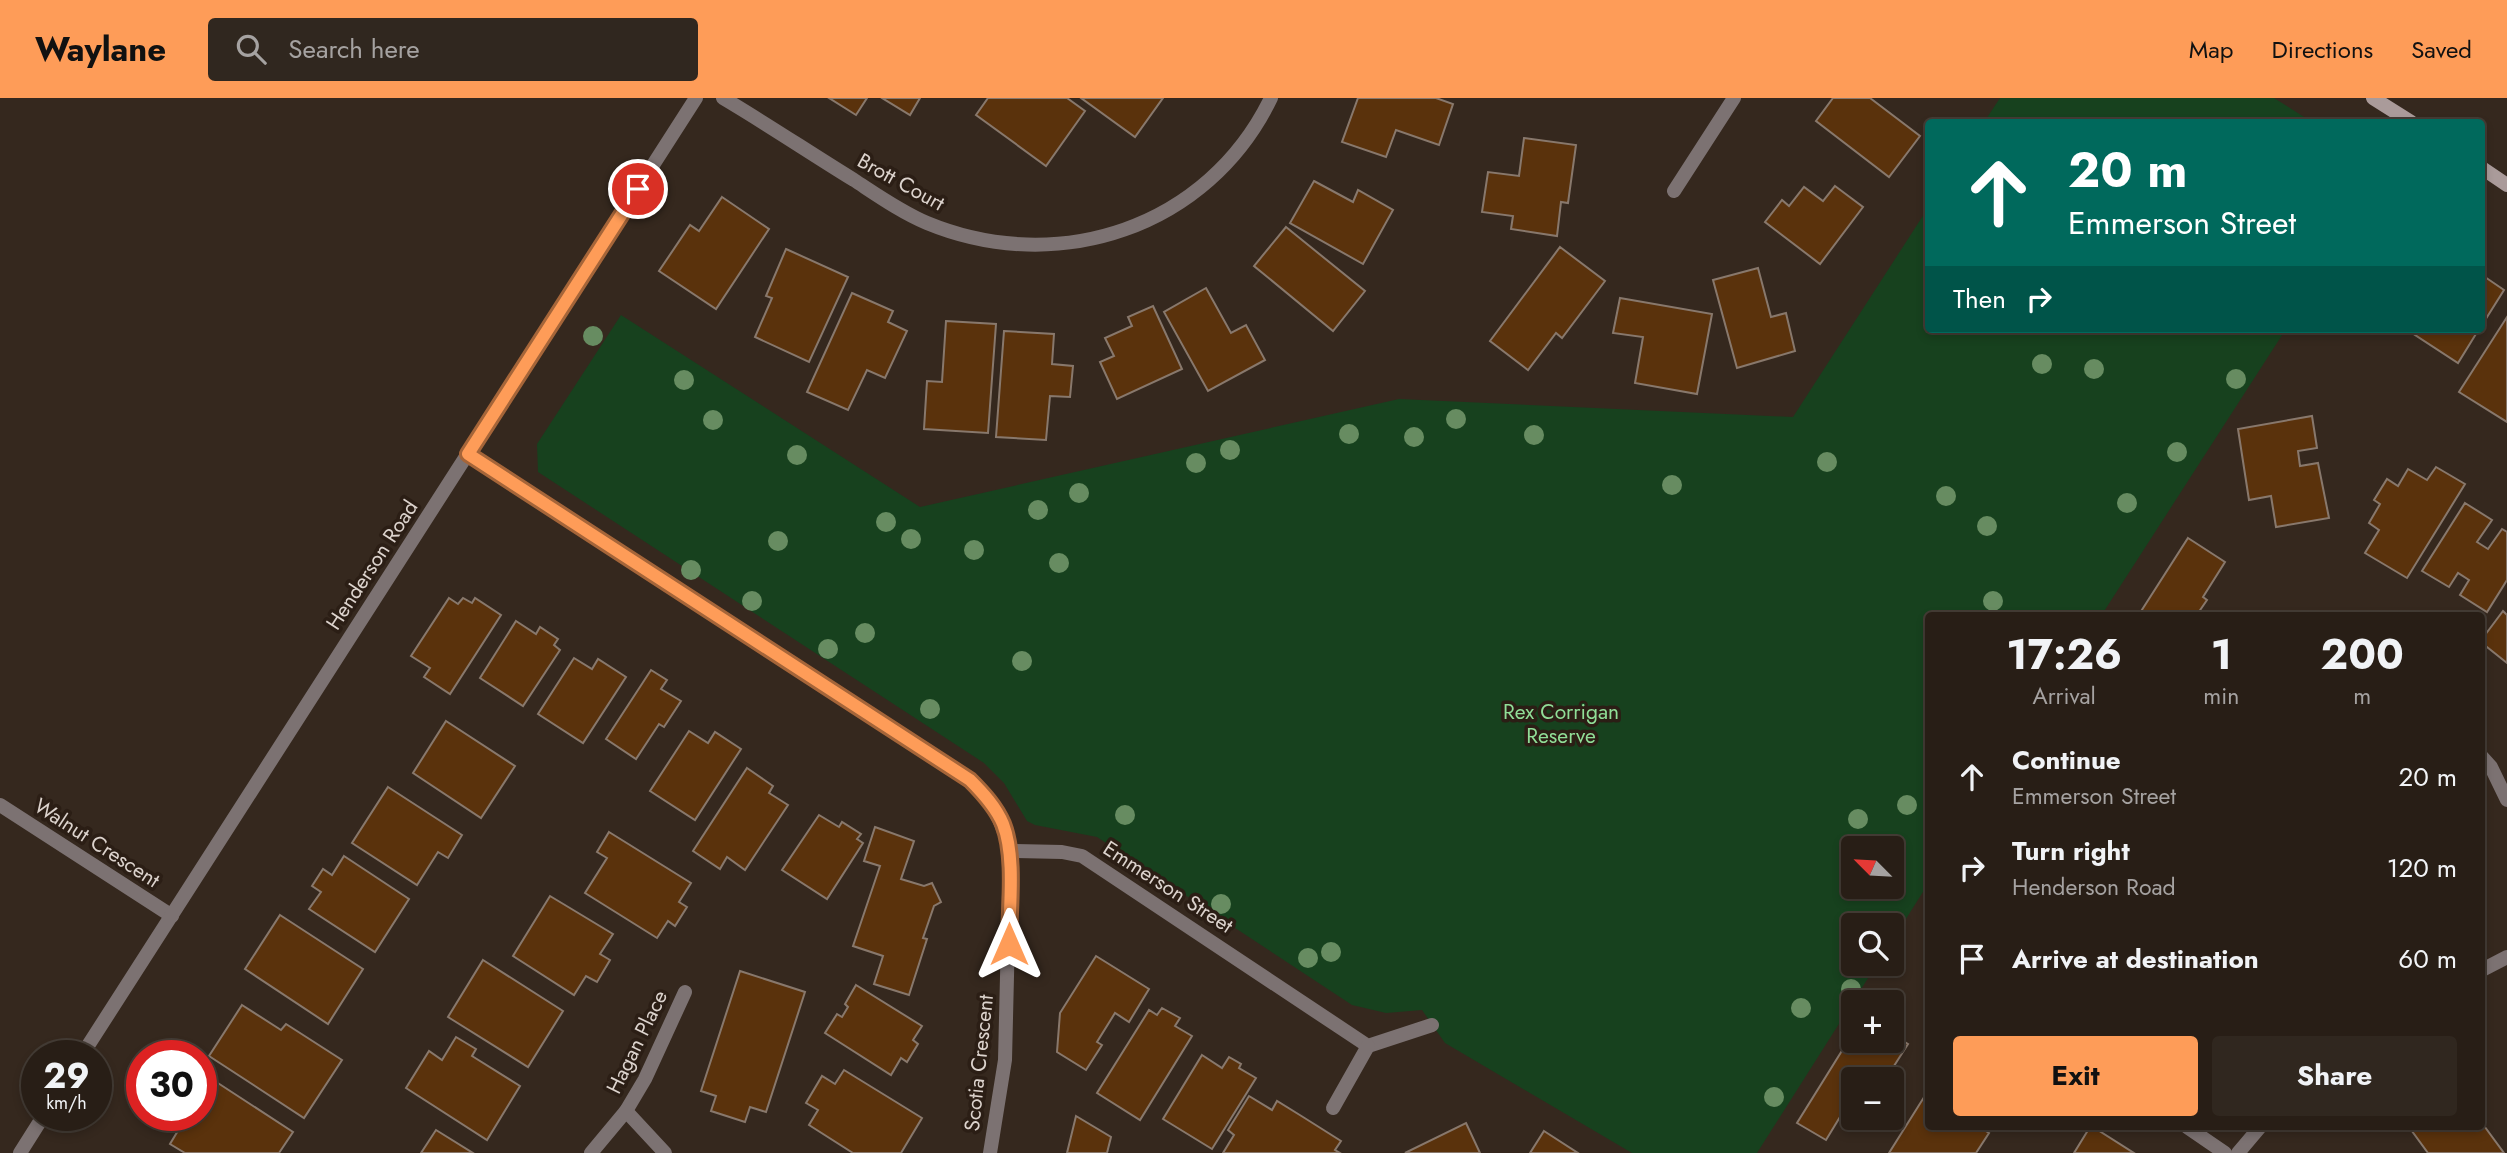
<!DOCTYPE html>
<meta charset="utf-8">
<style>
:root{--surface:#281e16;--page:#30271f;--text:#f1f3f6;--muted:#a5a2a1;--line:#443c35;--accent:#fe9c58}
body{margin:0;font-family:Jost,sans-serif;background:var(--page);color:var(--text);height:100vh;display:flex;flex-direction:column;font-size:26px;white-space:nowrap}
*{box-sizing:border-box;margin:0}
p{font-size:23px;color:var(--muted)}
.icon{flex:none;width:38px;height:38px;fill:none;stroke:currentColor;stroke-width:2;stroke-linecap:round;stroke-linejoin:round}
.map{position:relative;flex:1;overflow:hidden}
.side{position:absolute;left:1925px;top:514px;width:560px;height:518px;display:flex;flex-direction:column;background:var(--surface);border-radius:7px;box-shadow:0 4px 10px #0003,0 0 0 2px var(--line)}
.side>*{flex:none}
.guide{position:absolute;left:1925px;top:21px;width:560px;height:214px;border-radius:7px;box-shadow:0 4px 10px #0003,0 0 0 2px var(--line);background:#00695c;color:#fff;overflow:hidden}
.needle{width:46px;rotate:294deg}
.controls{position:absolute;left:1841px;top:738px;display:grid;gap:14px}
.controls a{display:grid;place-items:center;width:63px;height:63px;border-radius:7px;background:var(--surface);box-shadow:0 4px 10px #0003,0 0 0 2px var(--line);font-size:35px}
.speed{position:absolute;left:21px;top:942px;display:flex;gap:14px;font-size:35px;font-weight:700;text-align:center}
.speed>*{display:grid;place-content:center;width:91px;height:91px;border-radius:50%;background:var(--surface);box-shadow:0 4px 10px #0003,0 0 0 2px var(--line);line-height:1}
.speed small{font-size:18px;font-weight:400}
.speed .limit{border:10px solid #d22;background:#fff;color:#111}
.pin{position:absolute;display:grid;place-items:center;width:60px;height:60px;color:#fff;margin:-30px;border:4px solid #fff;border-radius:50%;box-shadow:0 2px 7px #0007}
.me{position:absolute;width:77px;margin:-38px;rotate:0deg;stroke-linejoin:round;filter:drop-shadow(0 0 5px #0008)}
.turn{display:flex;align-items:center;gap:24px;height:147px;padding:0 28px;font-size:32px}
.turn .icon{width:91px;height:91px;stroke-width:2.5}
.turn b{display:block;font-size:49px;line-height:60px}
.then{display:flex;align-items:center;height:66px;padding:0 28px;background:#0003;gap:14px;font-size:26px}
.eta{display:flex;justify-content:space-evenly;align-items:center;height:119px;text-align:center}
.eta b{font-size:42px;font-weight:700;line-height:49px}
.primary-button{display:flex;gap:14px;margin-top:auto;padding:14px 28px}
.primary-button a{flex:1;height:80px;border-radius:7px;background:var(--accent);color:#111;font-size:28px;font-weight:700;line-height:80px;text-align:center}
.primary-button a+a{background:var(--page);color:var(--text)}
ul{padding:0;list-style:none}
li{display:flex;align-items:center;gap:21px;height:91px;padding:0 28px}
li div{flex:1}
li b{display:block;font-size:26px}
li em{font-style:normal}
header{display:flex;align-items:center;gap:42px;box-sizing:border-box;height:98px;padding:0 35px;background:var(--accent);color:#111}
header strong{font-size:33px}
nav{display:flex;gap:38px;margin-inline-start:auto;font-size:24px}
.search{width:490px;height:63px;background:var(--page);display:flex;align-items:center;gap:18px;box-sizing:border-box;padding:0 24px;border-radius:7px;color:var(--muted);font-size:26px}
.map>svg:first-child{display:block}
</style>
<header>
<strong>Waylane</strong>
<div class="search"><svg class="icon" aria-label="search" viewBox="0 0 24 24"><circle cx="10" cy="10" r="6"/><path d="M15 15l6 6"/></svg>Search here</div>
<nav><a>Map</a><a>Directions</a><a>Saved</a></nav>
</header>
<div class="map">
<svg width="2507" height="1055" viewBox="0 0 2507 1055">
<rect width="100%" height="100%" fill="#35281e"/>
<g fill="#17411e" fill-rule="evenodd">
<polygon points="2000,0 2274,0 2312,24 1984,24"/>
<path d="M1928,110V231H2286L2101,518H1928V786L1892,843V828H1853V866H1877L1757,1055H1632L1445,945L1422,912L1386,915L1352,907L1097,739L1035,727L1027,723L1004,685L984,665L538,374L537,346L621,217L920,409L1399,301L1793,319ZM1853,751H1892V789H1853Z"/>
</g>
<g fill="#5a320c" stroke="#88786c" stroke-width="2">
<polygon points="829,0 867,0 856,17"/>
<polygon points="882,0 920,0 910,17"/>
<polygon points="988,0 1067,0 1085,13 1046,68 976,17"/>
<polygon points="1081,0 1163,0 1135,39"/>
<polygon points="1358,0 1436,0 1453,6 1439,47 1396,32 1386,59 1342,44"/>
<polygon points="1833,0 1870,0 1920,38 1889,79 1816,23"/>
<polygon points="1524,40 1576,47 1568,105 1561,104 1557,138 1511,131 1513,118 1482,114 1488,74 1519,78"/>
<polygon points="1314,83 1353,104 1358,92 1393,112 1363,166 1290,125"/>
<polygon points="1835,88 1863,109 1820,166 1765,124 1782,102 1789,108 1804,89 1823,103"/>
<polygon points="722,99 769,131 716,211 659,173 690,127 699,133"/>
<polygon points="1286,129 1365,193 1333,233 1254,168"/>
<polygon points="1560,149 1605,183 1562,240 1556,235 1528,272 1490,243"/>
<polygon points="786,151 848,179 809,264 755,239 772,200 766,198"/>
<polygon points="1758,170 1771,219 1786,215 1795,253 1737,270 1713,182"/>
<polygon points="2482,177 2504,192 2482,227"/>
<polygon points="1206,190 1231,235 1246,227 1265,262 1208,293 1164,214"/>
<polygon points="852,195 893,213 888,224 907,233 885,280 867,272 848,312 807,294"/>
<polygon points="1620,200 1712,216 1697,296 1635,285 1643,239 1613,235"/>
<polygon points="1153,208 1182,271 1117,301 1100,264 1114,258 1105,240 1132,228 1128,219"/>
<polygon points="2507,219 2507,324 2459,294"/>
<polygon points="946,223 996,226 988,335 924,331 927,283 942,284"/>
<polygon points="2411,231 2479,231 2458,265 2409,233"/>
<polygon points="1004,233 1054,236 1052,266 1073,268 1070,299 1050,298 1046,342 996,339"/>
<polygon points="2312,318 2317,350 2298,353 2300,368 2318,365 2329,420 2276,429 2271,398 2249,402 2238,331"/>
<polygon points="2436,369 2465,386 2407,480 2365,455 2379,432 2369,425 2380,406 2374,402 2387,381 2398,388 2408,371 2427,382"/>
<polygon points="2465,405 2492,422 2477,444 2488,451 2502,431 2507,434 2507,482 2487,514 2460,497 2469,482 2458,475 2449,489 2422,473"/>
<polygon points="2188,440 2225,464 2203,499 2207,502 2196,518 2138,518"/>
<polygon points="449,500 458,506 463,500 472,505 475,500 501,517 450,596 424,579 430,570 411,558"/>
<polygon points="2503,513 2507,517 2507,565 2482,545 2482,541"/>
<polygon points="516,523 536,536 540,529 558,541 554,547 560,552 523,608 480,580"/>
<polygon points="574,560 592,571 598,561 626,579 583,645 538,616"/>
<polygon points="651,572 667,582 661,591 681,603 664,629 659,626 636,661 606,641"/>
<polygon points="446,623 515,668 481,720 413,675"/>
<polygon points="689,633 708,645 715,634 741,651 695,722 650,693"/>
<polygon points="747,670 773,688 769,695 788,707 745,772 727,759 720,771 693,753"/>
<polygon points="388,689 462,737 448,760 438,754 417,787 352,745"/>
<polygon points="819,717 839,729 842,724 861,736 857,741 863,745 827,801 782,772"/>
<polygon points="875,729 914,743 901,781 924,788 932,785 941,804 934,808 923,840 927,841 909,897 874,886 883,858 853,848 880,768 864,763"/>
<polygon points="609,734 691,785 679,804 687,809 675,828 668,823 657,840 585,795 607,760 597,754"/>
<polygon points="344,758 409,801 375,854 309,811 321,794 312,788 323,771 332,777"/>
<polygon points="550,798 613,836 600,856 610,862 597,884 586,878 574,897 513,858"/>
<polygon points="280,817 363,871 328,926 245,871"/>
<polygon points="1096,858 1149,891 1129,924 1115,915 1097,944 1102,947 1086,972 1057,954 1060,915"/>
<polygon points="483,862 563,913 528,969 448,919"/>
<polygon points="740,873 805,894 766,1014 750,1009 745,1024 711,1013 716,998 701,993"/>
<polygon points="856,887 922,928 913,942 918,946 907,964 901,960 891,977 825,935 837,916 842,919 848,909 845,906"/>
<polygon points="242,907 281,932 286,926 342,962 304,1020 209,958"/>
<polygon points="1162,910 1180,920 1175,928 1192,938 1140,1022 1097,995 1149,912 1157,917"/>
<polygon points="1853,935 1853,943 1892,943 1892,936 1908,946 1885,982 1853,982 1853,1020 1861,1020 1856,1029 1840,1019 1826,1042 1797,1025"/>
<polygon points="456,939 476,951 472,958 520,988 487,1042 406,990 429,953 442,962"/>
<polygon points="1202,957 1222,970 1229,959 1241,966 1239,970 1256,980 1212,1051 1163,1021"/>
<polygon points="844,972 922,1020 901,1055 853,1055 809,1027 818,1012 806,1005 822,978 835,986"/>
<polygon points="201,974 293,1034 279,1055 185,1055 170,1046 179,1031 166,1023 170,1017 201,1017"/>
<polygon points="1926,996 1928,998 1928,1029 1979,1029 1989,1035 1976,1055 1889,1055"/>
<polygon points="1249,998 1272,1012 1277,1003 1303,1019 1341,1043 1335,1052 1340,1055 1223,1055 1234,1037 1228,1032"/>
<polygon points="1076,1018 1111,1039 1107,1055 1067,1055"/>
<polygon points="1466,1025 1480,1055 1405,1055"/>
<polygon points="2482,1025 2504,1055 2428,1055 2409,1029 2482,1029"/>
<polygon points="2090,1029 2093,1029 2134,1055 2074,1055"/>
<polygon points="436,1032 473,1055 421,1055"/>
<polygon points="1544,1033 1578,1055 1530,1055"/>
</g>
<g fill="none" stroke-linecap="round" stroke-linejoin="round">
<g stroke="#7c7272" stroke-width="14">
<path d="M723,0C767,26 810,55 854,82C877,97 901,114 927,125C1058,179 1208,130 1271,0"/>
<polyline points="1674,93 1734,0"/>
<path d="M468,356L970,682C993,705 1002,722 1010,753L1005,962L990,1055"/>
<polyline points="2482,659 2491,669 2507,702"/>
<polyline points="0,707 172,818"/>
<polyline points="1010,753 1062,754 1082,758 1368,948 1432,927"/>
<polyline points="2482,872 2507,859"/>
<polyline points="1333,1010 1368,948"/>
<polyline points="626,1013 665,1055"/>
<polyline points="2187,1029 2225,1055"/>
<polyline points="591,1055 626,1013 645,981 685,894"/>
<polyline points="2238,1055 2260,1029"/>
</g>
<g stroke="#7c7272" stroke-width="14">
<polyline points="82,957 696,0"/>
<polyline points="20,1055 44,1017"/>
</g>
<g stroke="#aa9b9a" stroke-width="14">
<polyline points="2373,0 2411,24"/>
<polyline points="2482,70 2507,87"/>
</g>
</g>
<g fill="#678c61">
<circle cx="593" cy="238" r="10"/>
<circle cx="2042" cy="266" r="10"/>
<circle cx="2094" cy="271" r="10"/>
<circle cx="2236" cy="281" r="10"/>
<circle cx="684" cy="282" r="10"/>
<circle cx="1456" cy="321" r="10"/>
<circle cx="713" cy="322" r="10"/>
<circle cx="1349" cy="336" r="10"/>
<circle cx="1534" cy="337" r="10"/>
<circle cx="1414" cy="339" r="10"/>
<circle cx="1230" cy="352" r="10"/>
<circle cx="2177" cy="354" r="10"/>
<circle cx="797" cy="357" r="10"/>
<circle cx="1827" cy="364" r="10"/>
<circle cx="1196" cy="365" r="10"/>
<circle cx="1672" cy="387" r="10"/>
<circle cx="1079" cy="395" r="10"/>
<circle cx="1946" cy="398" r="10"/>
<circle cx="2127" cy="405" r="10"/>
<circle cx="1038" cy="412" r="10"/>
<circle cx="886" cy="424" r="10"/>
<circle cx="1987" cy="428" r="10"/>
<circle cx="911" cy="441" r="10"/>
<circle cx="778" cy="443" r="10"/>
<circle cx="974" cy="452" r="10"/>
<circle cx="1059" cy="465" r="10"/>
<circle cx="691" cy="472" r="10"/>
<circle cx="752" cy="503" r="10"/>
<circle cx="1993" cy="503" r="10"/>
<circle cx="865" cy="535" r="10"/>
<circle cx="828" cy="551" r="10"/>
<circle cx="1022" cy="563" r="10"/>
<circle cx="930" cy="611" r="10"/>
<circle cx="1907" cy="707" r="10"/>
<circle cx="1125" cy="717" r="10"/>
<circle cx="1858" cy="721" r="10"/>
<circle cx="1221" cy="806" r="10"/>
<circle cx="1331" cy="854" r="10"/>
<circle cx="1308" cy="860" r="10"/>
<circle cx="1851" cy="891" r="10"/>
<circle cx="1801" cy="910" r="10"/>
<circle cx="1774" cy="999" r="10"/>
</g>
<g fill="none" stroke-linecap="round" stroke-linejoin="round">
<g stroke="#a56539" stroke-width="18">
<path id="route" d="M638,91L468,356L970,682C983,695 996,709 1003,726C1016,759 1009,811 1009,846"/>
</g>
<use href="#route" stroke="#fe9c58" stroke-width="12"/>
</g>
<g text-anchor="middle" stroke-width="7" stroke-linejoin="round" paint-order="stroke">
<g font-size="21" fill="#dcd3cd" stroke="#2b1e15">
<text transform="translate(901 84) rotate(29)" y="7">Brott Court</text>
<text transform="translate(372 467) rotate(-57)" y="7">Henderson Road</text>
<text transform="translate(97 745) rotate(33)" y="7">Walnut Crescent</text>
<text transform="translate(1168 789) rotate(33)" y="7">Emmerson Street</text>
<text transform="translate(637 944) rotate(-64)" y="7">Hagan Place</text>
<text transform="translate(979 965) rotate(-84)" y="7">Scotia Crescent</text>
</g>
<g font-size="21" fill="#90de97" stroke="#2b1e15">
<text x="1561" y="621">Rex Corrigan<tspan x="1561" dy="24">Reserve</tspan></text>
</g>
</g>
</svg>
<div class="controls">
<a><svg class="needle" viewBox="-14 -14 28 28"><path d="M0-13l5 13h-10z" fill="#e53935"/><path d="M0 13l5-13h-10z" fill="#a5a2a1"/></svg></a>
<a><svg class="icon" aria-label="search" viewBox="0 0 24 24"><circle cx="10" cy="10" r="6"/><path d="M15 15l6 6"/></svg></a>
<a>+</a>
<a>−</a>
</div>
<div class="speed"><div>29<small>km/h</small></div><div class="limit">30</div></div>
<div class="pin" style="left:638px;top:91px;background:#d93025"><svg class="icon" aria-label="arrive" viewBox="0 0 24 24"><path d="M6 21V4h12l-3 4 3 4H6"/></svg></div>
<svg class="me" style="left:1009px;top:846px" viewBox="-20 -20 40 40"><path d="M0-17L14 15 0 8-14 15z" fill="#fe9c58" stroke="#fff" stroke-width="4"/></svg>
<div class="guide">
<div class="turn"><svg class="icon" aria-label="ahead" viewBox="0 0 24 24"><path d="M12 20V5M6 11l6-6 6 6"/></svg><div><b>20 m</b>Emmerson Street</div></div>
<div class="then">Then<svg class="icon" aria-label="right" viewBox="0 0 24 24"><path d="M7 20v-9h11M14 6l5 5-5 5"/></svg></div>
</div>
<section class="side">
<div class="eta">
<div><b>17:26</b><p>Arrival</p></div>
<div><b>1</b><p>min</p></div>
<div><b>200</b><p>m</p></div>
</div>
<ul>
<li><svg class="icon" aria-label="ahead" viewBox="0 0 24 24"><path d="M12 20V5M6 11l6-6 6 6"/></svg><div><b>Continue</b><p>Emmerson Street</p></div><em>20 m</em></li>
<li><svg class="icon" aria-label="right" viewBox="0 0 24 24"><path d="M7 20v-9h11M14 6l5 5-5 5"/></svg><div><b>Turn right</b><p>Henderson Road</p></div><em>120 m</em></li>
<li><svg class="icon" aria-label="arrive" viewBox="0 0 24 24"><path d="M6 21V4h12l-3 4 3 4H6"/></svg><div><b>Arrive at destination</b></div><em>60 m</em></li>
</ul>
<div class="primary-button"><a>Exit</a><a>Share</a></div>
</section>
</div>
